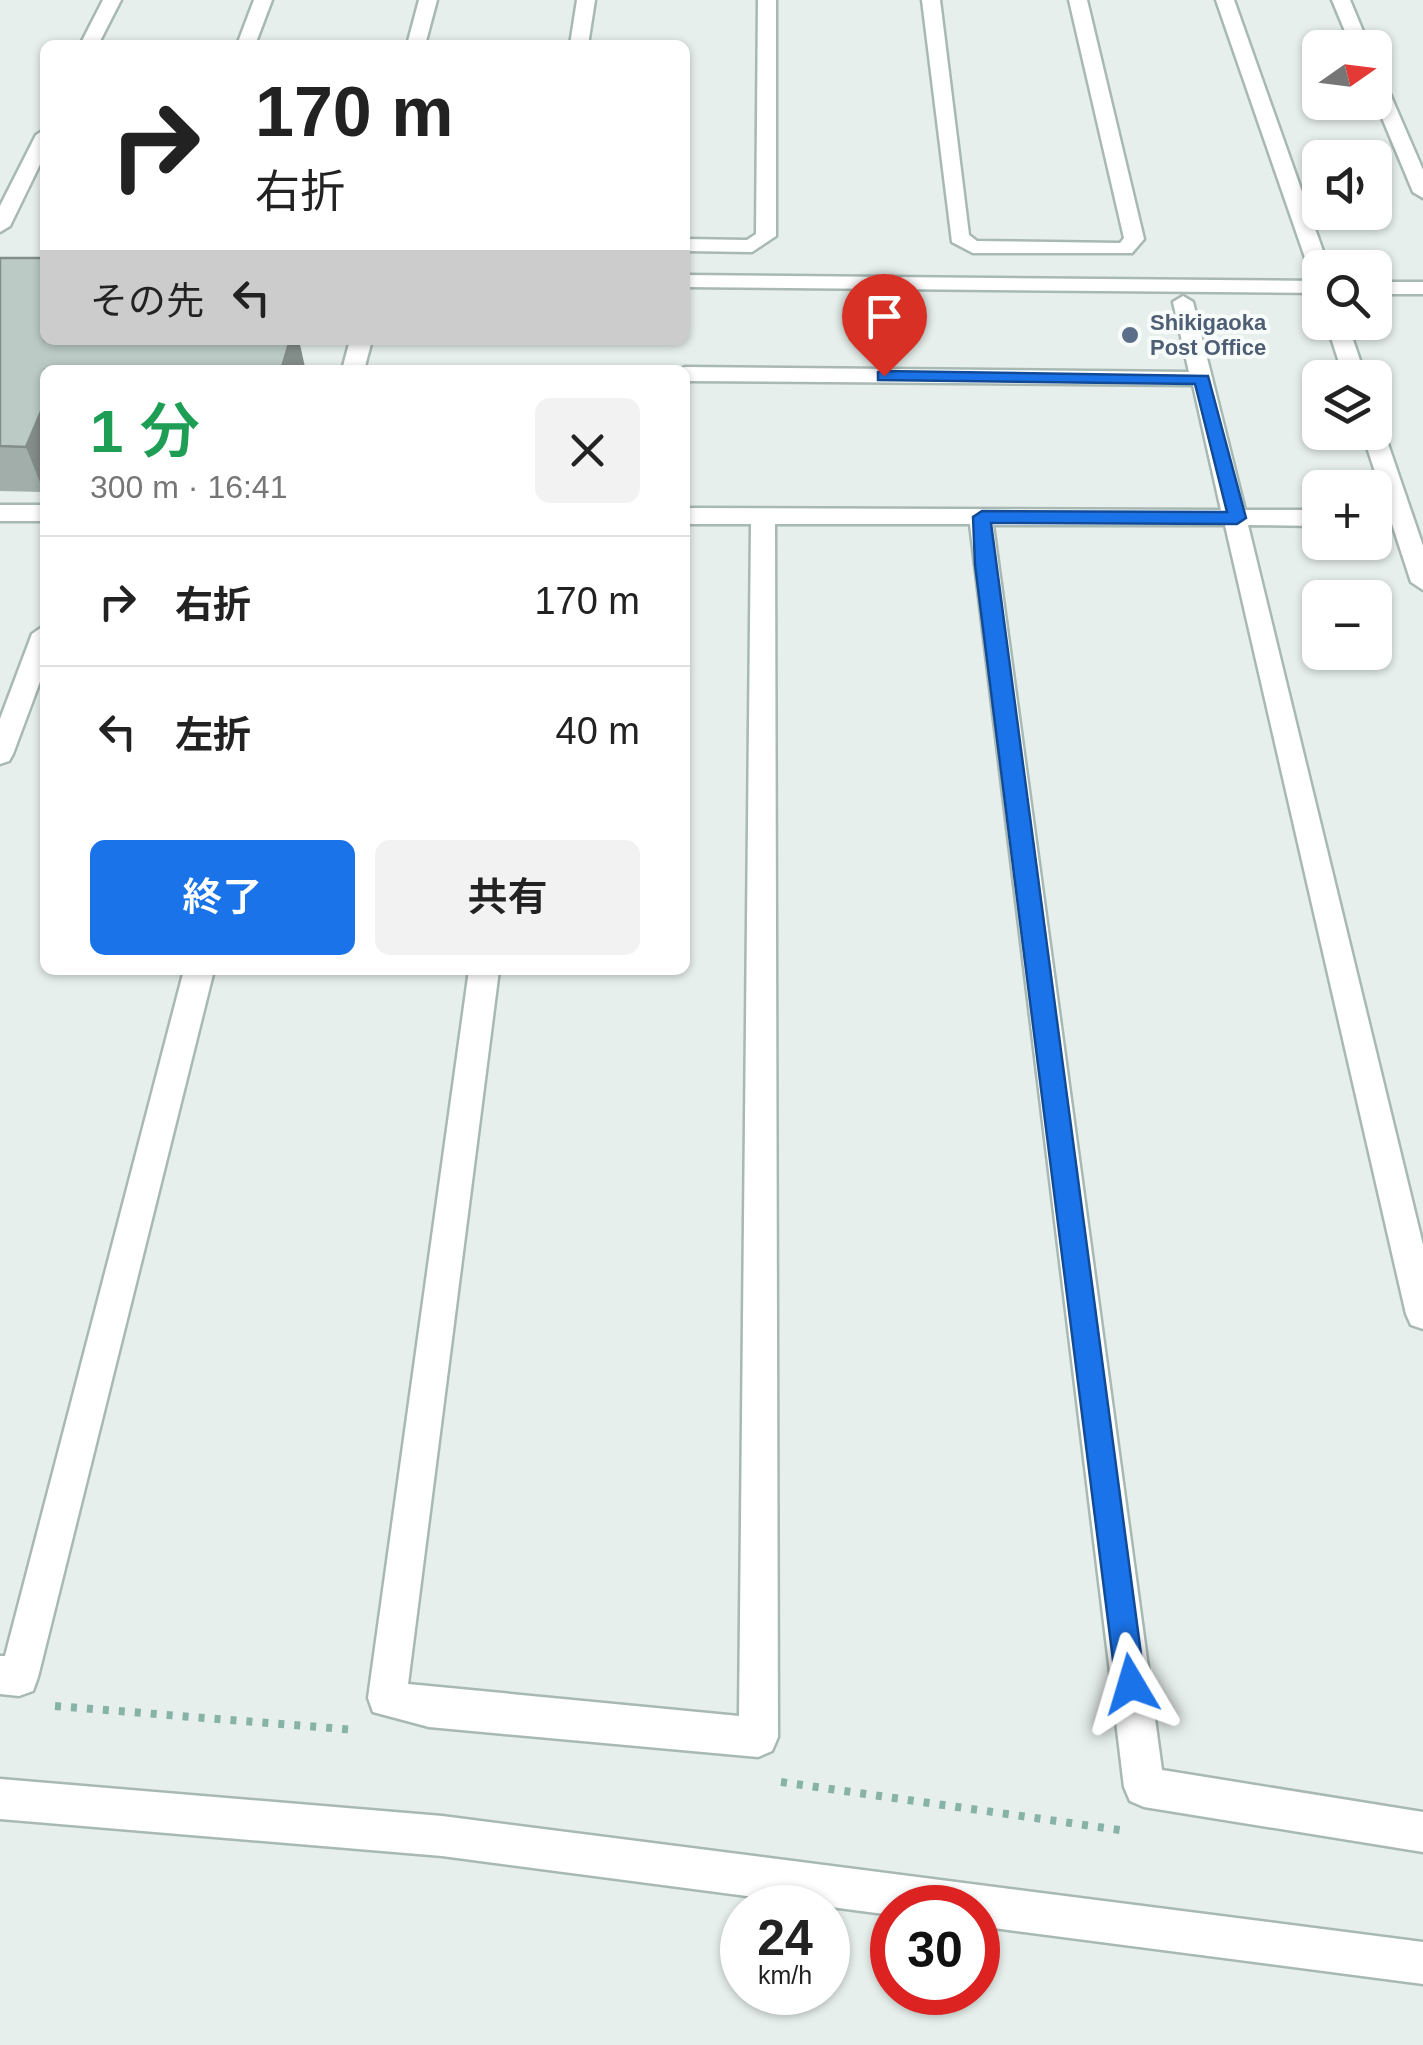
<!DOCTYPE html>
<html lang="ja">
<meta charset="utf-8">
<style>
:root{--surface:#fff;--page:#f2f2f2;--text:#222;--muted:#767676;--line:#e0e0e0;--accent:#1a73e8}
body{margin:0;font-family:Arial,"Noto Sans JP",sans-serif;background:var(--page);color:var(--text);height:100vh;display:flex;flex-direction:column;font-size:38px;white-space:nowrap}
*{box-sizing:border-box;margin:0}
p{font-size:32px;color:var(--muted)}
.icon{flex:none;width:55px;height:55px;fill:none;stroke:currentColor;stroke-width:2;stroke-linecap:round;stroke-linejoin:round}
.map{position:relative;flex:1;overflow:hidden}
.details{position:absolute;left:40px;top:365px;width:650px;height:610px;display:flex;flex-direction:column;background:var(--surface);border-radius:15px;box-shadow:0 2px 8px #0004}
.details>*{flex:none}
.hud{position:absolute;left:40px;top:40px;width:650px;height:305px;border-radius:15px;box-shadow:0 2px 8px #0004;background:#fff;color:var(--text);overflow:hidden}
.needle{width:65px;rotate:76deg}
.buttons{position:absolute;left:1302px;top:30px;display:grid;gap:20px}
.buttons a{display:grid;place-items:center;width:90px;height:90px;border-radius:15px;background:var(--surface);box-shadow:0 2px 8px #0004;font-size:50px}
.speed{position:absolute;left:720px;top:1885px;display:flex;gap:20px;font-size:50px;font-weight:700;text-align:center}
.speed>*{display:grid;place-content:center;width:130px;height:130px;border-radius:50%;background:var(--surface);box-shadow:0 2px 8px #0004;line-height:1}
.speed small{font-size:25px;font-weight:400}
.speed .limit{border:15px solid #d22;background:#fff;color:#111}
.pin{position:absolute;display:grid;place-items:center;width:85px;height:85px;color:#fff;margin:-102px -42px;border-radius:50% 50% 50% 0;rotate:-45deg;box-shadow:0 0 10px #0007}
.pin .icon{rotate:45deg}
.me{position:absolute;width:110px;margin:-55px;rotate:353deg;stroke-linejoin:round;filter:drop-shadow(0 0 8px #0008)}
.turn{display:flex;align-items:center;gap:35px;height:210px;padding:0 50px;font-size:45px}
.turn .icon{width:130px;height:130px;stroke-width:2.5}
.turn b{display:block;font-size:70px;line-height:85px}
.then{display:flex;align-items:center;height:95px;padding:0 50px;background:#0003;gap:20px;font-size:38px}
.round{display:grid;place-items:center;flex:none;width:105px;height:105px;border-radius:15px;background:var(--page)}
.headline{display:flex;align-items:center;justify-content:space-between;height:170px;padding:0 50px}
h1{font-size:60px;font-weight:600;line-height:75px;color:#1e9e55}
.primary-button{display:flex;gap:20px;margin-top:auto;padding:20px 50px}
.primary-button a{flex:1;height:115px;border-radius:15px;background:var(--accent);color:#fff;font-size:40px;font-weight:600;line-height:115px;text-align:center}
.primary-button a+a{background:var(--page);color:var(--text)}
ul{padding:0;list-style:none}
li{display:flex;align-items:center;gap:30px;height:130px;padding:0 50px;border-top:2px solid var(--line)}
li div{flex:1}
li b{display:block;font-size:38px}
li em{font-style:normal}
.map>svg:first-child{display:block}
</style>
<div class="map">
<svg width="1423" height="2045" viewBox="0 0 1423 2045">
<rect width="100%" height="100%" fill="#e6efeb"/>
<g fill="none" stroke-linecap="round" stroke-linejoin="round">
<g stroke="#a8b8b2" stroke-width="5">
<g id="minor">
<polygon points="103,0 121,0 98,45 80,45"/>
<polygon points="254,0 272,0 255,45 237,45"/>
<polygon points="419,0 437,0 425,45 407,45"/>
<polygon points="577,0 595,0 588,45 570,45"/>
<polygon points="758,0 776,0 776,236 752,252 685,251 685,239 747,240 756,234"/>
<polygon points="922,0 940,0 969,235 977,241 1120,243 1124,238 1069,0 1087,0 1144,239 1132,253 973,253 952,242"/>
<polygon points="1216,0 1234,0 1329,268 1320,268 1320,278 1310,272"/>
<polygon points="1332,0 1350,0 1370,48 1352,48"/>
<polygon points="1375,75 1384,80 1423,170 1423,198 1413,192 1375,101"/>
<polygon points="45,129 45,154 10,226 0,232 0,206 36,135"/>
<polygon points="685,275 1320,281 1320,293 685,287"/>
<rect x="1375" y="282" width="48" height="12"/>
<polygon points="1183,296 1193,302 1245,510 1320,510 1320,526 1248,525 1423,1245 1423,1329 1411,1325 1406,1314 1225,525 993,525 1162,1770 1423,1812 1423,1852 1144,1807 1130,1801 1124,1787 970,524 775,524 778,1737 772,1751 758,1757 429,1727 373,1712 368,1698 469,970 499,970 408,1684 739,1716 751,524 685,524 685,508 1221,510 1193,385 685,381 685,370 677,370 685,367 1189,372 1173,302"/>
<polygon points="1326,322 1347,322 1366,378 1344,378"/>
<polygon points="350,340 372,340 364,370 342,370"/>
<polygon points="1375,426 1384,432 1423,546 1423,590 1411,582 1362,432 1375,432"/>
<rect x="0" y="505" width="45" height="16"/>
<polygon points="45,625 45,668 13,754 9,761 0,764 0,719 32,634"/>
<polygon points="184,970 214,970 38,1677 33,1691 19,1696 0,1694 0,1656 5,1656"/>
<polygon points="0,1779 442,1816 1423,1942 1423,1984 978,1926 978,1908 892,1908 892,1915 442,1856 0,1819"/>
</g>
</g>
<g stroke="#86b3a5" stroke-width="8" stroke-dasharray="6 10" stroke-linecap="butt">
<polyline points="55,1706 356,1730"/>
<polyline points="781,1782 1120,1830"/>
</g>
<use href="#minor" fill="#fff" fill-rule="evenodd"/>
</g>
<polygon fill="#a1aea9" points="0,258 45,340 305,367 304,370 45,370 44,492 0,491"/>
<g fill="#838d89">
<polygon points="290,340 299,340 305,367 304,370 282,370"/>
<polygon points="45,402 45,490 44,492 26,447"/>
</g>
<polygon fill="#bbcac4" stroke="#838d89" stroke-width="2.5" points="0,258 45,258 45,340 290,340 281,370 45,370 45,402 26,447 0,446"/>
<polygon fill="#1a73e8" stroke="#114b97" stroke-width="2.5" points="884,371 1208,376 1246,518 1237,524 991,523 1145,1684 1141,1695 1131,1699 1120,1695 1116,1684 975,565 973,517 982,511 1227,512 1195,384 878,380 878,372"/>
<circle fill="#5c6f8a" stroke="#f7fbf9" stroke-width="4" cx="1130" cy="335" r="10"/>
<g text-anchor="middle" stroke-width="8" stroke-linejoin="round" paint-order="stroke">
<g font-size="22" font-weight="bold" fill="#4e5e75" stroke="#f7fbf9" text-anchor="start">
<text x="1150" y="330">Shikigaoka<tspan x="1150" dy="25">Post Office</tspan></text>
</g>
</g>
</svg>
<div class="buttons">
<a><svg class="needle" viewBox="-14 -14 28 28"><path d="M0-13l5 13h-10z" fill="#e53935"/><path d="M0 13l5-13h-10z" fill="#767676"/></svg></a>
<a><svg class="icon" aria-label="sound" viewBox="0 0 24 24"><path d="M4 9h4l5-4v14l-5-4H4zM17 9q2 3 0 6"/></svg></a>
<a><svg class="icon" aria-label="search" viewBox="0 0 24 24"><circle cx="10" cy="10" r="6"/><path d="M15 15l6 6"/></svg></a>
<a><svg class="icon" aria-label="layers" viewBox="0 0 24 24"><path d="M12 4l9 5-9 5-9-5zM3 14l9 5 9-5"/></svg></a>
<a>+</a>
<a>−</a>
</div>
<div class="speed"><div>24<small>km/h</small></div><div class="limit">30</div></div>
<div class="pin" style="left:884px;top:376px;background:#d93025"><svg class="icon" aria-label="arrive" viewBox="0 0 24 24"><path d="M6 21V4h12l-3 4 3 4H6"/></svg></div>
<svg class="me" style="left:1131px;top:1684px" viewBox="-20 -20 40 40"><path d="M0-17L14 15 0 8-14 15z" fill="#1a73e8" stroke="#fff" stroke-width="4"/></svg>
<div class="hud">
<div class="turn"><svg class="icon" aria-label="right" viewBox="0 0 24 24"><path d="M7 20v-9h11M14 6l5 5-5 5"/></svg><div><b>170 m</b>右折</div></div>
<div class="then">その先<svg class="icon" aria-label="left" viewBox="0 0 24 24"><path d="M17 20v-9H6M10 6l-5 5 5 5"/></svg></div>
</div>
<section class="details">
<div class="headline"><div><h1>1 分</h1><p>300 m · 16:41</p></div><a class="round"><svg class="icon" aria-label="close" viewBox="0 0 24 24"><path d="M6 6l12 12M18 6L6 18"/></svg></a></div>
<ul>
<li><svg class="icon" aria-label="right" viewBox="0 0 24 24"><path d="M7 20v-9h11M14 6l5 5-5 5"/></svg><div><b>右折</b></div><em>170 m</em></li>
<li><svg class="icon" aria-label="left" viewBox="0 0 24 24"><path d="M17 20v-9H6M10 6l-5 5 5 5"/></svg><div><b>左折</b></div><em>40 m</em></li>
</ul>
<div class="primary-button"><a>終了</a><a>共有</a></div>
</section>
</div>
